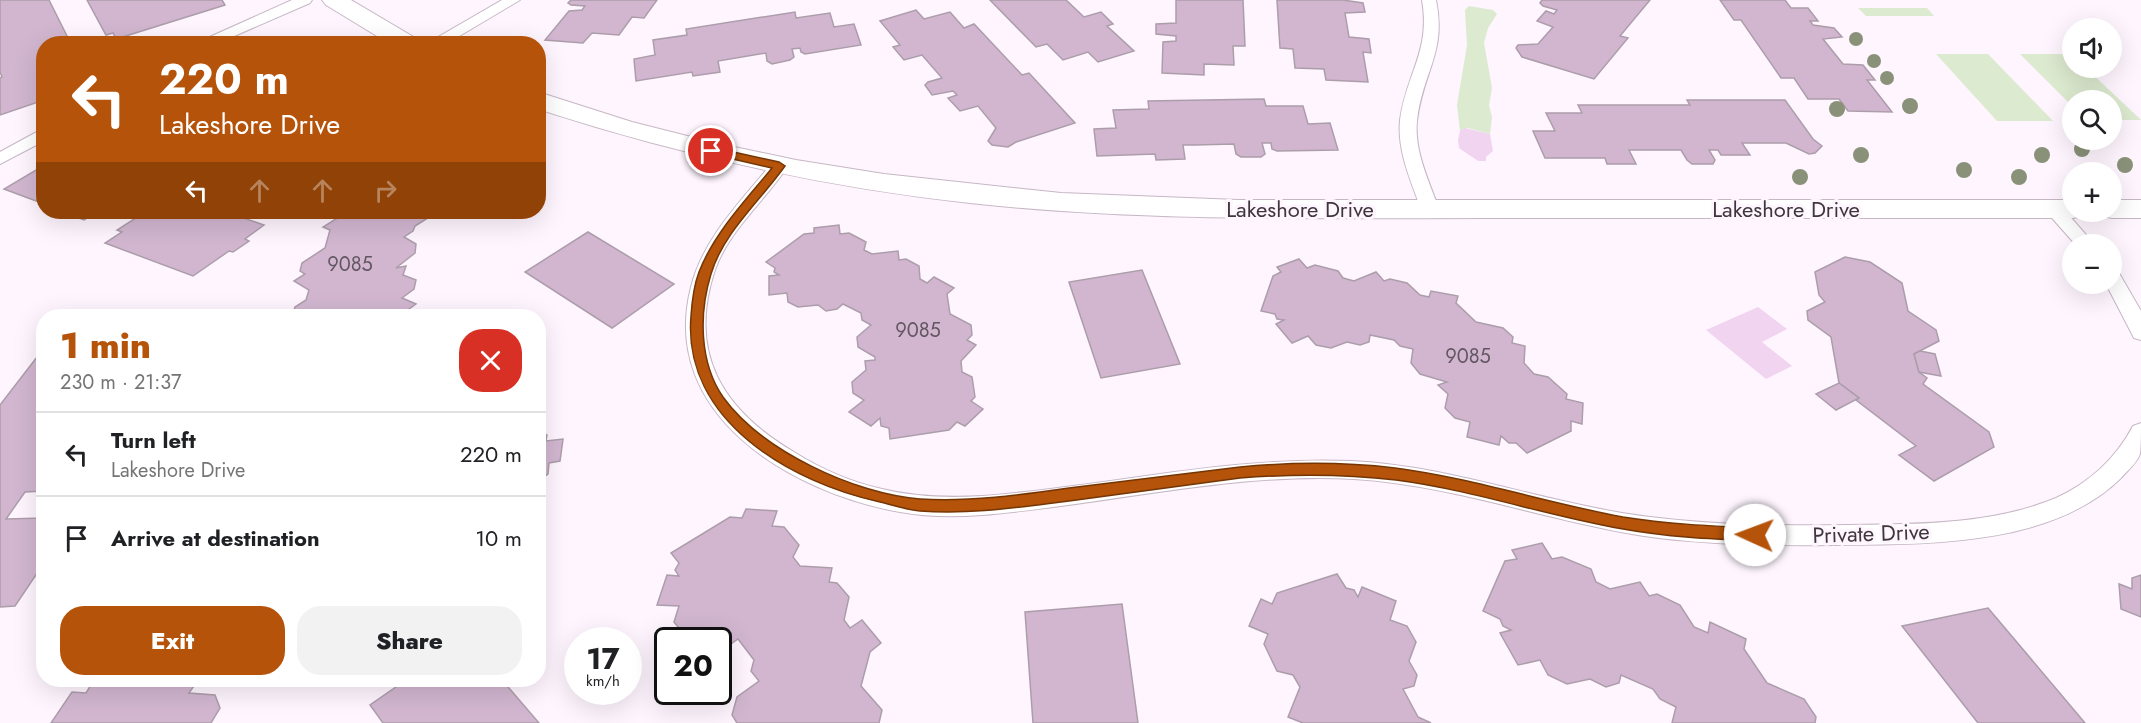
<!DOCTYPE html>
<meta charset="utf-8">
<style>
:root{--surface:#fff;--page:#f2f2f2;--text:#202124;--muted:#757577;--line:#e0e0e0;--accent:#b45309}
body{margin:0;font-family:Jost,sans-serif;background:var(--page);color:var(--text);height:100vh;display:flex;flex-direction:column;font-size:22px;white-space:nowrap}
*{box-sizing:border-box;margin:0}
p{font-size:20px;color:var(--muted)}
.icon{flex:none;width:33px;height:33px;fill:none;stroke:currentColor;stroke-width:2;stroke-linecap:round;stroke-linejoin:round}
.map{position:relative;flex:1;overflow:hidden}
.drawer{position:absolute;left:36px;top:309px;width:510px;height:378px;display:flex;flex-direction:column;background:var(--surface);border-radius:24px;box-shadow:0 6px 24px #0002}
.drawer>*{flex:none}
.banner{position:absolute;left:36px;top:36px;width:510px;height:183px;border-radius:24px;box-shadow:0 6px 24px #0002;background:#b45309;color:#fff;overflow:hidden}
.tools{position:absolute;left:2062px;top:18px;display:grid;gap:12px}
.tools a{display:grid;place-items:center;width:60px;height:60px;border-radius:50%;background:var(--surface);box-shadow:0 6px 24px #0002;font-size:30px}
.speed{position:absolute;left:564px;top:627px;display:flex;gap:12px;font-size:30px;font-weight:700;text-align:center}
.speed>*{display:grid;place-content:center;width:78px;height:78px;border-radius:50%;background:var(--surface);box-shadow:0 6px 24px #0002;line-height:1}
.speed small{font-size:15px;font-weight:400}
.speed .limit{border:3px solid #111;border-radius:9px;background:#fff;color:#111}
.pin{position:absolute;display:grid;place-items:center;width:51px;height:51px;color:#fff;margin:-26px;border:3px solid #fff;border-radius:50%;box-shadow:0 2px 6px #0007}
.me{position:absolute;width:66px;margin:-33px;rotate:272deg;stroke-linejoin:round;filter:drop-shadow(0 0 4px #0008)}
.turn{display:flex;align-items:center;gap:21px;height:126px;padding:0 24px;font-size:27px}
.turn .icon{width:78px;height:78px;stroke-width:2.5}
.turn b{display:block;font-size:42px;line-height:51px}
.lanes{display:flex;align-items:center;height:57px;padding:0 24px;background:#0003;justify-content:center;gap:30px;direction:ltr}
.lanes .off{opacity:.35}
.round{display:grid;place-items:center;flex:none;width:63px;height:63px;border-radius:24px;background:var(--page)}
.head{display:flex;align-items:center;justify-content:space-between;height:102px;padding:0 24px}
h1{font-size:36px;font-weight:800;line-height:45px;color:var(--accent)}
.primary-button{display:flex;gap:12px;margin-top:auto;padding:12px 24px}
.primary-button a{flex:1;height:69px;border-radius:24px;background:var(--accent);color:#fff;font-size:24px;font-weight:800;line-height:69px;text-align:center}
.primary-button a+a{background:var(--page);color:var(--text)}
ul{padding:0;list-style:none}
li{display:flex;align-items:center;gap:18px;height:84px;padding:0 24px;border-top:2px solid var(--line)}
li div{flex:1}
li b{display:block;font-size:22px}
li em{font-style:normal}
.map>svg:first-child{display:block}
</style>
<div class="map">
<svg width="2141" height="723" viewBox="0 0 2141 723">
<rect width="100%" height="100%" fill="#fef5fe"/>
<g fill="#dceacf">
<polygon points="1469,6 1493,10 1497,14 1488,28 1484,43 1492,88 1489,105 1492,117 1490,134 1468,128 1460,131 1457,105 1467,45 1465,10"/>
<polygon points="1858,8 1927,8 1934,16 1866,16"/>
<polygon points="1936,54 1988,54 2053,121 1997,121"/>
<polygon points="2020,54 2072,54 2073,68 2086,68 2141,120 2112,120 2112,100 2073,100 2073,107"/>
</g>
<g fill="#f1d4f0">
<polygon points="1465,128 1490,134 1493,151 1486,157 1486,161 1478,161 1459,148 1458,140 1460,131"/>
<polygon points="1758,307 1787,329 1762,342 1792,366 1766,379 1706,330"/>
</g>
<g fill="#d2b6d0" stroke="#ac9dab" stroke-width="1.5">
<polygon points="0,0 49,0 71,44 44,44 44,100 0,115 0,78 2,77 0,72"/>
<polygon points="87,0 222,0 225,5 116,39 113,33 106,35"/>
<polygon points="571,0 657,0 644,18 632,17 619,35 592,33 583,43 545,40 569,11 582,10 585,6 571,5 568,3"/>
<polygon points="990,0 1066,0 1084,17 1101,12 1113,24 1107,26 1134,51 1098,62 1088,52 1063,60 1047,44 1036,47"/>
<polygon points="1176,0 1243,0 1245,46 1233,46 1234,65 1204,64 1204,75 1162,73 1163,42 1176,41 1176,36 1156,34 1156,24 1176,23"/>
<polygon points="1277,0 1343,0 1363,3 1365,12 1345,13 1349,37 1369,39 1371,53 1363,52 1368,82 1326,80 1324,69 1295,68 1293,49 1280,48"/>
<polygon points="1542,0 1650,0 1620,36 1628,38 1594,79 1522,57 1516,48 1518,45 1538,44 1553,27 1537,21 1546,11 1554,14 1557,10 1543,6 1540,3"/>
<polygon points="1720,0 1785,0 1791,8 1808,8 1818,21 1810,21 1813,25 1834,28 1842,37 1823,39 1843,64 1863,65 1875,80 1867,80 1892,112 1848,111 1839,99 1808,99 1794,78 1781,78 1741,20 1734,20"/>
<polygon points="916,10 924,19 950,12 964,28 974,24 1022,75 1029,73 1075,123 1016,142 1008,147 992,145 988,141 996,128 978,106 960,111 948,98 957,95 953,91 932,95 925,85 928,82 942,78 922,55 904,60 893,47 900,45 880,21"/>
<polygon points="795,12 796,18 830,13 834,27 854,24 861,45 805,54 801,52 800,48 792,49 794,57 790,60 772,64 767,61 766,53 718,61 720,72 693,76 692,72 636,81 634,59 655,55 653,40 687,35 686,29"/>
<polygon points="1264,99 1266,106 1303,106 1308,124 1330,123 1338,150 1277,151 1272,149 1271,143 1262,143 1265,154 1261,157 1241,157 1236,154 1234,144 1195,145 1183,145 1185,159 1156,160 1155,154 1097,156 1094,129 1116,128 1113,110 1149,109 1148,101"/>
<polygon points="1687,100 1785,100 1813,139 1822,146 1815,153 1809,154 1786,143 1742,143 1750,155 1721,155 1718,150 1709,150 1715,160 1713,164 1692,164 1687,160 1681,150 1629,150 1636,164 1607,164 1605,158 1545,158 1533,131 1555,131 1546,113 1582,113 1578,105 1690,105"/>
<polygon points="44,162 44,204 4,189 43,166 39,165"/>
<polygon points="62,212 97,212 84,220"/>
<polygon points="145,212 226,212 264,225 245,239 249,241 233,252 229,251 193,276 105,243 122,232 117,230"/>
<polygon points="359,212 454,212 439,217 434,214 415,226 413,231 404,237 416,244 415,253 396,268 406,266 403,275 416,280 414,289 402,298 416,304 399,316 292,316 295,307 306,300 309,290 294,281 305,274 300,271 302,263 325,248 330,230 323,227 345,213 352,216"/>
<polygon points="839,225 840,234 849,233 866,242 864,250 872,254 898,251 899,260 906,259 919,266 920,279 927,283 934,277 954,288 947,294 950,314 971,325 972,335 967,340 976,345 961,361 962,372 972,377 975,397 971,401 983,409 965,426 957,422 949,430 890,439 889,428 881,426 880,418 871,426 849,412 864,400 853,393 852,382 866,370 865,361 875,360 875,357 858,347 857,337 871,325 862,320 861,313 843,304 837,309 826,311 818,305 798,307 788,302 787,293 769,295 769,276 779,275 774,272 775,268 766,262 804,234 814,233 814,228"/>
<polygon points="588,232 674,284 612,328 525,272"/>
<polygon points="1845,257 1870,262 1902,283 1908,311 1936,330 1939,341 1914,354 1919,372 1927,378 1923,384 1989,432 1994,447 1934,481 1899,455 1916,446 1856,400 1859,398 1839,383 1831,337 1808,320 1807,311 1825,302 1819,295 1815,272"/>
<polygon points="1299,259 1307,268 1315,265 1338,271 1343,278 1354,281 1376,272 1384,281 1390,279 1407,283 1420,295 1429,297 1431,291 1458,296 1456,303 1476,322 1503,328 1513,337 1512,343 1525,346 1524,363 1534,374 1548,377 1567,394 1566,399 1583,403 1582,424 1571,421 1571,431 1527,453 1516,443 1509,443 1501,436 1499,445 1467,437 1470,422 1455,418 1445,408 1448,394 1438,385 1447,382 1420,374 1411,363 1413,349 1400,346 1394,340 1370,335 1369,342 1360,345 1347,342 1331,348 1316,345 1308,336 1292,343 1276,324 1284,320 1277,319 1275,314 1261,311 1273,276 1281,272 1277,267"/>
<polygon points="1142,270 1180,364 1101,378 1069,282"/>
<polygon points="44,348 44,491 25,492 6,519 44,518 44,563 15,606 0,607 0,405"/>
<polygon points="1920,351 1935,354 1941,376 1919,372 1914,354"/>
<polygon points="1839,383 1859,398 1836,410 1816,394"/>
<polygon points="538,429 547,435 546,441 563,439 560,461 549,463 548,474 538,481"/>
<polygon points="746,509 777,511 772,526 784,527 799,545 793,557 800,566 832,568 829,582 837,583 849,597 844,620 850,628 862,620 881,643 870,652 861,686 882,710 879,723 737,723 732,715 737,697 759,681 751,671 754,660 738,639 728,646 718,646 718,640 712,640 708,635 683,633 674,622 679,606 657,605 667,575 679,576 675,570 679,563 671,553 730,517 742,518"/>
<polygon points="1542,543 1552,559 1562,557 1591,569 1596,582 1610,589 1640,582 1649,596 1657,594 1680,605 1694,627 1708,633 1710,622 1746,639 1744,649 1767,683 1804,699 1816,717 1815,723 1672,723 1676,707 1660,699 1653,689 1621,675 1619,683 1606,687 1590,679 1567,684 1548,675 1540,660 1518,665 1500,633 1511,630 1503,626 1500,619 1483,611 1505,561 1517,559 1512,550"/>
<polygon points="1337,574 1346,588 1354,590 1358,597 1362,587 1396,601 1390,620 1407,626 1416,642 1409,661 1417,675 1414,686 1403,689 1418,717 1431,723 1303,723 1288,717 1300,687 1293,675 1277,671 1264,644 1268,634 1249,626 1261,599 1272,604 1277,593"/>
<polygon points="2141,575 2141,617 2121,609 2119,584 2132,589 2132,578"/>
<polygon points="1122,604 1138,723 1033,723 1025,612"/>
<polygon points="1988,608 2085,723 1978,723 1902,626"/>
<polygon points="94,680 198,680 189,693 215,695 220,708 211,723 51,723 72,692 86,693"/>
<polygon points="406,680 502,680 539,723 383,723 370,705"/>
</g>
<g fill="none" stroke-linecap="round" stroke-linejoin="round">
<g stroke="#c6b7c5" stroke-width="2">
<g id="service">
<polygon points="292,0 312,0 310,3 216,44 194,44"/>
<polygon points="502,0 520,0 446,44 426,44"/>
<path d="M1422,0H1436C1447,53 1422,73 1417,121C1414,151 1429,181 1439,209L1437,213H1423L1421,209C1411,181 1397,151 1400,120C1406,74 1431,51 1422,0Z"/>
<polygon points="44,128 44,141 0,164 0,152"/>
<path d="M779,161L785,162L788,166C765,201 729,230 715,270C687,354 723,410 794,452C821,469 851,482 882,489C915,497 948,498 982,496C1105,487 1226,456 1351,461C1443,465 1531,498 1622,513C1697,525 1773,526 1849,525C1917,524 1991,525 2056,498C2089,483 2116,458 2133,426L2141,423C2141,432 2141,446 2140,454C2137,463 2127,471 2121,478C2051,547 1926,544 1834,545C1771,546 1707,545 1644,536C1547,521 1453,485 1354,479C1229,472 1106,505 982,515C954,517 927,517 900,512C792,493 658,415 691,287C703,238 742,200 773,162Z"/>
<polygon points="2053,203 2060,205 2094,244 2075,244 2044,209 2046,205"/>
<polygon points="2112,271 2119,273 2141,311 2141,340 2134,338 2106,284 2112,284"/>
</g>
</g>
<g stroke="#c6b7c5" stroke-width="2">
<g id="minor">
<polygon points="322,0 351,0 417,39 420,44 390,44 326,5"/>
<path d="M538,92L632,122L711,142L796,160L884,174L1061,193L1238,200H2073V212H2086L2083,216L2073,218C1879,218 1685,218 1490,218C1317,218 1143,222 970,203C823,187 680,155 538,109Z"/>
<polygon points="2112,200 2141,200 2141,218 2112,218 2102,216 2099,212 2112,212"/>
</g>
</g>
<use href="#service" fill="#fff" fill-rule="evenodd"/>
<use href="#minor" fill="#fff" fill-rule="evenodd"/>
</g>
<g fill="#8a9179">
<circle cx="1856" cy="39" r="7"/>
<circle cx="1874" cy="61" r="7"/>
<circle cx="1887" cy="78" r="7"/>
<circle cx="1910" cy="106" r="8"/>
<circle cx="1837" cy="109" r="8"/>
<circle cx="2082" cy="149" r="8"/>
<circle cx="1861" cy="155" r="8"/>
<circle cx="2042" cy="155" r="8"/>
<circle cx="2125" cy="165" r="8"/>
<circle cx="1964" cy="170" r="8"/>
<circle cx="1800" cy="177" r="8"/>
<circle cx="2019" cy="177" r="8"/>
</g>
<path fill="#b45309" stroke="#753606" stroke-width="1.5" d="M711,147L779,162L785,166C761,200 723,233 711,274C699,313 699,362 723,397C762,451 855,494 920,499C970,502 1020,495 1069,488C1126,481 1183,474 1240,467C1292,462 1344,462 1395,468C1472,478 1547,503 1623,517C1667,524 1711,526 1755,528L1761,530L1763,535L1761,539L1755,541C1711,539 1667,537 1623,529C1547,516 1473,490 1396,480C1344,474 1292,474 1240,478C1183,486 1126,493 1069,501C1020,507 970,515 920,511C907,510 893,505 880,502C792,483 682,421 691,316C692,301 694,285 699,272C714,233 746,200 772,168L707,153L706,151Z"/>
<g text-anchor="middle" stroke-width="6" stroke-linejoin="round" paint-order="stroke">
<g font-size="20" fill="#625761">
<text x="350" y="271">9085</text>
<text x="918" y="337">9085</text>
<text x="1468" y="363">9085</text>
</g>
<g font-size="22" fill="#3d373c" stroke="#fef5fe">
<text x="1300" y="217">Lakeshore Drive</text>
<text x="1786" y="217">Lakeshore Drive</text>
<text transform="translate(1871 533) rotate(-2)" y="8">Private Drive</text>
</g>
</g>
</svg>
<div class="tools">
<a><svg class="icon" aria-label="sound" viewBox="0 0 24 24"><path d="M4 9h4l5-4v14l-5-4H4zM17 9q2 3 0 6"/></svg></a>
<a><svg class="icon" aria-label="search" viewBox="0 0 24 24"><circle cx="10" cy="10" r="6"/><path d="M15 15l6 6"/></svg></a>
<a>+</a>
<a>−</a>
</div>
<div class="speed"><div>17<small>km/h</small></div><div class="limit">20</div></div>
<div class="pin" style="left:711px;top:151px;background:#d93025"><svg class="icon" aria-label="arrive" viewBox="0 0 24 24"><path d="M6 21V4h12l-3 4 3 4H6"/></svg></div>
<svg class="me" style="left:1755px;top:535px" viewBox="-20 -20 40 40"><circle r="19" fill="#fff"/><path d="M0-13L10 11 0 6-10 11z" fill="#b45309"/></svg>
<div class="banner">
<div class="turn"><svg class="icon" aria-label="left" viewBox="0 0 24 24"><path d="M17 20v-9H6M10 6l-5 5 5 5"/></svg><div><b>220 m</b>Lakeshore Drive</div></div>
<div class="lanes"><svg class="icon" aria-label="left" viewBox="0 0 24 24"><path d="M17 20v-9H6M10 6l-5 5 5 5"/></svg><svg class="icon off" aria-label="ahead" viewBox="0 0 24 24"><path d="M12 20V5M6 11l6-6 6 6"/></svg><svg class="icon off" aria-label="ahead" viewBox="0 0 24 24"><path d="M12 20V5M6 11l6-6 6 6"/></svg><svg class="icon off" aria-label="right" viewBox="0 0 24 24"><path d="M7 20v-9h11M14 6l5 5-5 5"/></svg></div>
</div>
<section class="drawer">
<div class="head"><div><h1>1 min</h1><p>230 m · 21:37</p></div><a class="round" style="background:#d93025;color:#fff"><svg class="icon" aria-label="close" viewBox="0 0 24 24"><path d="M6 6l12 12M18 6L6 18"/></svg></a></div>
<ul>
<li><svg class="icon" aria-label="left" viewBox="0 0 24 24"><path d="M17 20v-9H6M10 6l-5 5 5 5"/></svg><div><b>Turn left</b><p>Lakeshore Drive</p></div><em>220 m</em></li>
<li><svg class="icon" aria-label="arrive" viewBox="0 0 24 24"><path d="M6 21V4h12l-3 4 3 4H6"/></svg><div><b>Arrive at destination</b></div><em>10 m</em></li>
</ul>
<div class="primary-button"><a>Exit</a><a>Share</a></div>
</section>
</div>
